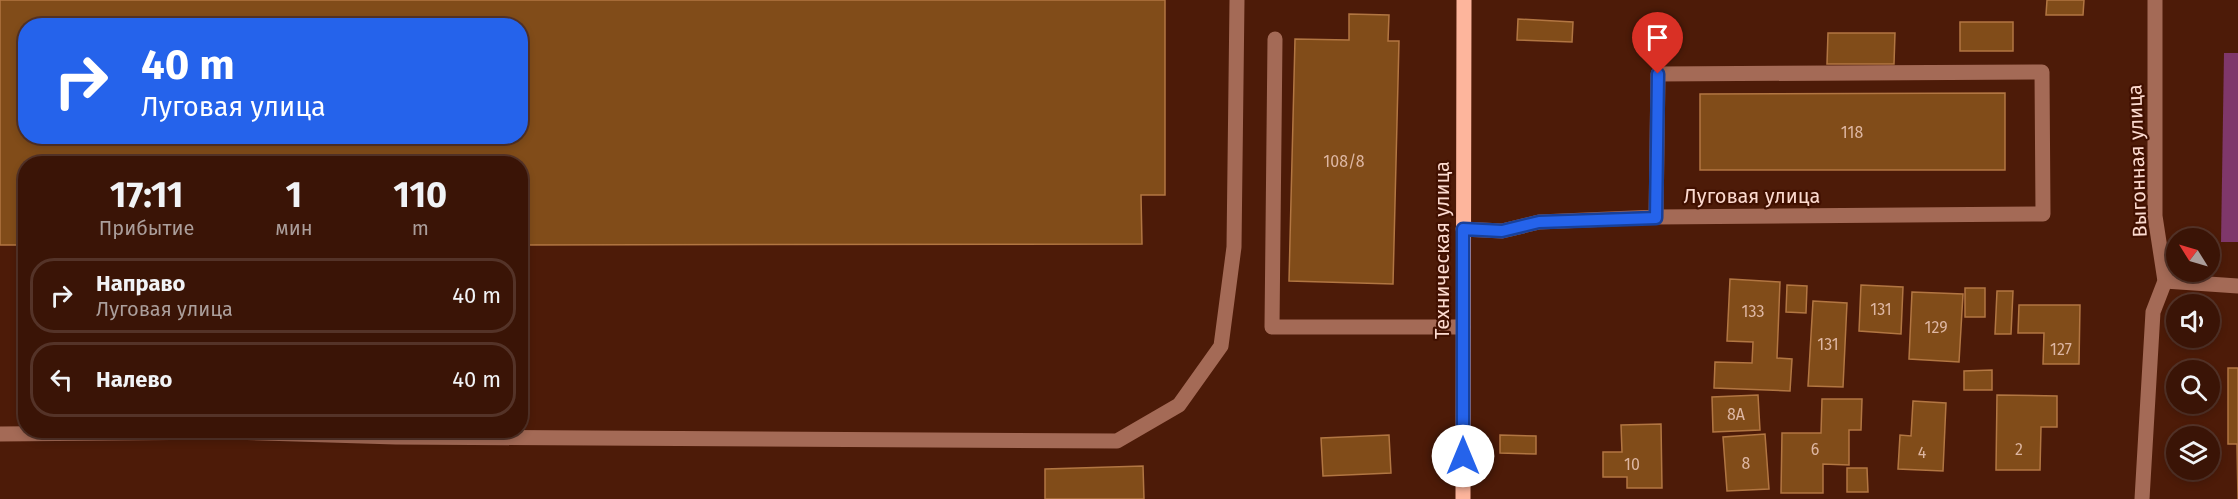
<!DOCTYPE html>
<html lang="ru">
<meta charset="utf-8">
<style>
:root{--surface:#3a1406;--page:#452114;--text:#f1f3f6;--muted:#ab9e9b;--line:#543328}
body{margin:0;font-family:"Fira Sans",sans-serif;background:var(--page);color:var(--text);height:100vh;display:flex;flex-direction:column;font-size:22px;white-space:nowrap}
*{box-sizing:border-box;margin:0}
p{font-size:20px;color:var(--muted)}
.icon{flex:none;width:33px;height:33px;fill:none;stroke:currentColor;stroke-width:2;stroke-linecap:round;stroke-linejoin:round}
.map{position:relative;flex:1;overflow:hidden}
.side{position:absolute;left:18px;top:156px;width:510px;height:282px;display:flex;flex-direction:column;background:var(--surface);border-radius:24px;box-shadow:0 3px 9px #0003,0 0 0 2px var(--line)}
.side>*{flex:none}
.hud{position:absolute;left:18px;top:18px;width:510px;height:126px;border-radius:24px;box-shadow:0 3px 9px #0003,0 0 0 2px var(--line);background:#2563eb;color:#fff;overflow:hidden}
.needle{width:39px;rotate:307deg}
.controls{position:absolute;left:2166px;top:228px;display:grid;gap:12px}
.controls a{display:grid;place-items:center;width:54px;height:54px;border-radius:50%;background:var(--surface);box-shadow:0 3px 9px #0003,0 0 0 2px var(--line);font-size:30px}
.pin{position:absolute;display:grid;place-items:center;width:51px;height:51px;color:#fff;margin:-62px -26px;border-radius:50% 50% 50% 0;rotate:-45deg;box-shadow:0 0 6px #0007}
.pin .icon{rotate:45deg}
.me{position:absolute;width:66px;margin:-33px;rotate:0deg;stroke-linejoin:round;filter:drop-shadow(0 0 4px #0008)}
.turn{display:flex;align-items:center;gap:21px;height:126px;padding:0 24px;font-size:27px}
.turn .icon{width:78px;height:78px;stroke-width:2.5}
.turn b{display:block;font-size:42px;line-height:51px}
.eta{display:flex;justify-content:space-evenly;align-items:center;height:102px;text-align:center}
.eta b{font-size:36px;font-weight:700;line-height:42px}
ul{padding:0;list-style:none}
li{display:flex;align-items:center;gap:18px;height:75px;margin:0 12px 9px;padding:0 12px;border:3px solid var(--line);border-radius:24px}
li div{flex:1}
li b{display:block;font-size:22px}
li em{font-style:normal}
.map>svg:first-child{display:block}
</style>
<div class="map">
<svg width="2238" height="499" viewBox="0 0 2238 499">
<rect width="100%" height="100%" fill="#4d1b08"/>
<polygon fill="#7f376a" points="2224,53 2238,53 2238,242 2221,242"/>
<g fill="#814c19" stroke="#b27642" stroke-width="1.5" fill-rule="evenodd">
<path d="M0,0H1165V195H1141L1142,244L520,245V164H26V245H0ZM26,26H520V136H26Z"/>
<polygon points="2047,0 2084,0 2083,15 2046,15"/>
<polygon points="1349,14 1389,15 1388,41 1399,41 1393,284 1289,281 1295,39 1349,40"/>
<polygon points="1518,19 1573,22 1572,42 1517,40"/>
<rect x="1960" y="22" width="53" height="29"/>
<polygon points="1828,33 1895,33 1894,64 1827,64"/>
<polygon points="2005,93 2005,170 1700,170 1700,94"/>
<polygon points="1730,279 1780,282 1777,358 1792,359 1790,391 1714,388 1715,362 1752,363 1753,342 1727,341"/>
<polygon points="1787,285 1807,286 1806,313 1786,312"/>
<polygon points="1861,285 1903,287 1901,334 1859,331"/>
<rect x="1965" y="288" width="20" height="29"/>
<polygon points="1997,291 2013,291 2011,334 1995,334"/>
<polygon points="1912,292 1963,294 1959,362 1909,359"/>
<polygon points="1813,301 1847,303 1843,387 1808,386"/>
<polygon points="2019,305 2080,305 2079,364 2043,364 2044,333 2018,333"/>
<polygon points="2228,368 2238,368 2238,499 2237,444 2228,444"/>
<polygon points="1992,370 1992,390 1964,390 1964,371"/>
<polygon points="1758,395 1760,430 1713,432 1712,397"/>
<polygon points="1997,395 2057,396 2057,427 2041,427 2040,470 1996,470"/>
<polygon points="1822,399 1862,399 1861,430 1849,430 1849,465 1823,464 1823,493 1781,493 1782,433 1821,433"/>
<polygon points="1913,401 1946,403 1943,471 1898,469 1900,435 1911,436"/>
<polygon points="1661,424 1662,488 1627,488 1627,477 1603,477 1603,452 1622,452 1621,425"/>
<polygon points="1765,434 1769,489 1727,491 1723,437"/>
<polygon points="1389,435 1391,473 1323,476 1321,438"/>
<polygon points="1500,435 1536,436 1536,454 1500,453"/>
<polygon points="1143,466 1144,499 1045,499 1045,469"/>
<polygon points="1847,468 1867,468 1868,492 1847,492"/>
</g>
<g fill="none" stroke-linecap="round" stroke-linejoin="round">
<g stroke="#a46a56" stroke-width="15">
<polyline points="1275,39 1272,327 1463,327"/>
<polyline points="1463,229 1502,231 1539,222 1656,217 2043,214 2042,72 1658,74 1656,217"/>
<polyline points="2165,281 2238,286"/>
<polyline points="0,434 228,432 396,437 1117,441 1179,405 1221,346 1234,247 1237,0"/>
<polyline points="2142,499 2153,312 2165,281 2155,216 2155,0"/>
</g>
<polyline stroke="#fdb59c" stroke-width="15" points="1463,499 1464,0"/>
</g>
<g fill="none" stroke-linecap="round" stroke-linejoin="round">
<g stroke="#184099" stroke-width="15">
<polyline id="route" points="1463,456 1463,229 1502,231 1539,222 1656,218 1658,74"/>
</g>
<use href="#route" stroke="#2563eb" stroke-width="10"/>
</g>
<g text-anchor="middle" stroke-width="4.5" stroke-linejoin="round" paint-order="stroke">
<g font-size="16" fill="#ddb6a2">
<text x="1852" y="138">118</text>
<text x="1344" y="167">108/8</text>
<text x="1881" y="315">131</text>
<text x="1753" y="317">133</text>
<text x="1936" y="333">129</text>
<text x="1828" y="350">131</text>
<text x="2061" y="355">127</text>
<text x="1736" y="420">8А</text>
<text x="1815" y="455">6</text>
<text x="2019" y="455">2</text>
<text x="1922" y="458">4</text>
<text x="1746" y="469">8</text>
<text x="1632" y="470">10</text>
</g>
<g font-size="20" fill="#fcdacf" stroke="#411000">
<text transform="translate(2137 161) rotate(-92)" y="7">Выгонная улица</text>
<text x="1752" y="203">Луговая улица</text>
<text transform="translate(1442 250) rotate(-90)" y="7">Техническая улица</text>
</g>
</g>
</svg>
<div class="controls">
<a><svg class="needle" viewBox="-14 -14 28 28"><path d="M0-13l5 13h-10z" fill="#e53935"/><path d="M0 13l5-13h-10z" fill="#ab9e9b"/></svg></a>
<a><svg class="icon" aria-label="sound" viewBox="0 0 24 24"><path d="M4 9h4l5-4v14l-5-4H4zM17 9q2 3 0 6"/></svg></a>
<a><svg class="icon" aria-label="search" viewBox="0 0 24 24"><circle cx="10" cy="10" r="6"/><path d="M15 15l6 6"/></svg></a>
<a><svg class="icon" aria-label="layers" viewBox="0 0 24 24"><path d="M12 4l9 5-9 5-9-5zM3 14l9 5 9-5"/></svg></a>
</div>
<div class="pin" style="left:1658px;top:74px;background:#d93025"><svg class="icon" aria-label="arrive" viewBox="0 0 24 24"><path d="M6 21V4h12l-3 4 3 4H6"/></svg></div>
<svg class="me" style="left:1463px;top:456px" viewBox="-20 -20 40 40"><circle r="19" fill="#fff"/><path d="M0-13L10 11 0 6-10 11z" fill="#2563eb"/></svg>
<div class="hud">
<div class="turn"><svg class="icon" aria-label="right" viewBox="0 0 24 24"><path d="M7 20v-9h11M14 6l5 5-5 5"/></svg><div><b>40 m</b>Луговая улица</div></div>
</div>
<section class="side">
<div class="eta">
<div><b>17:11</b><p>Прибытие</p></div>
<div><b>1</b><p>мин</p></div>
<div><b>110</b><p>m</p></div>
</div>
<ul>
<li><svg class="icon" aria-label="right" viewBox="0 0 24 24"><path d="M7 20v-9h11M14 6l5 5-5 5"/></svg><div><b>Направо</b><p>Луговая улица</p></div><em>40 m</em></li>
<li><svg class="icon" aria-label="left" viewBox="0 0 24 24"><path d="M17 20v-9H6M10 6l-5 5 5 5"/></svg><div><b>Налево</b></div><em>40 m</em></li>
</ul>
</section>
</div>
